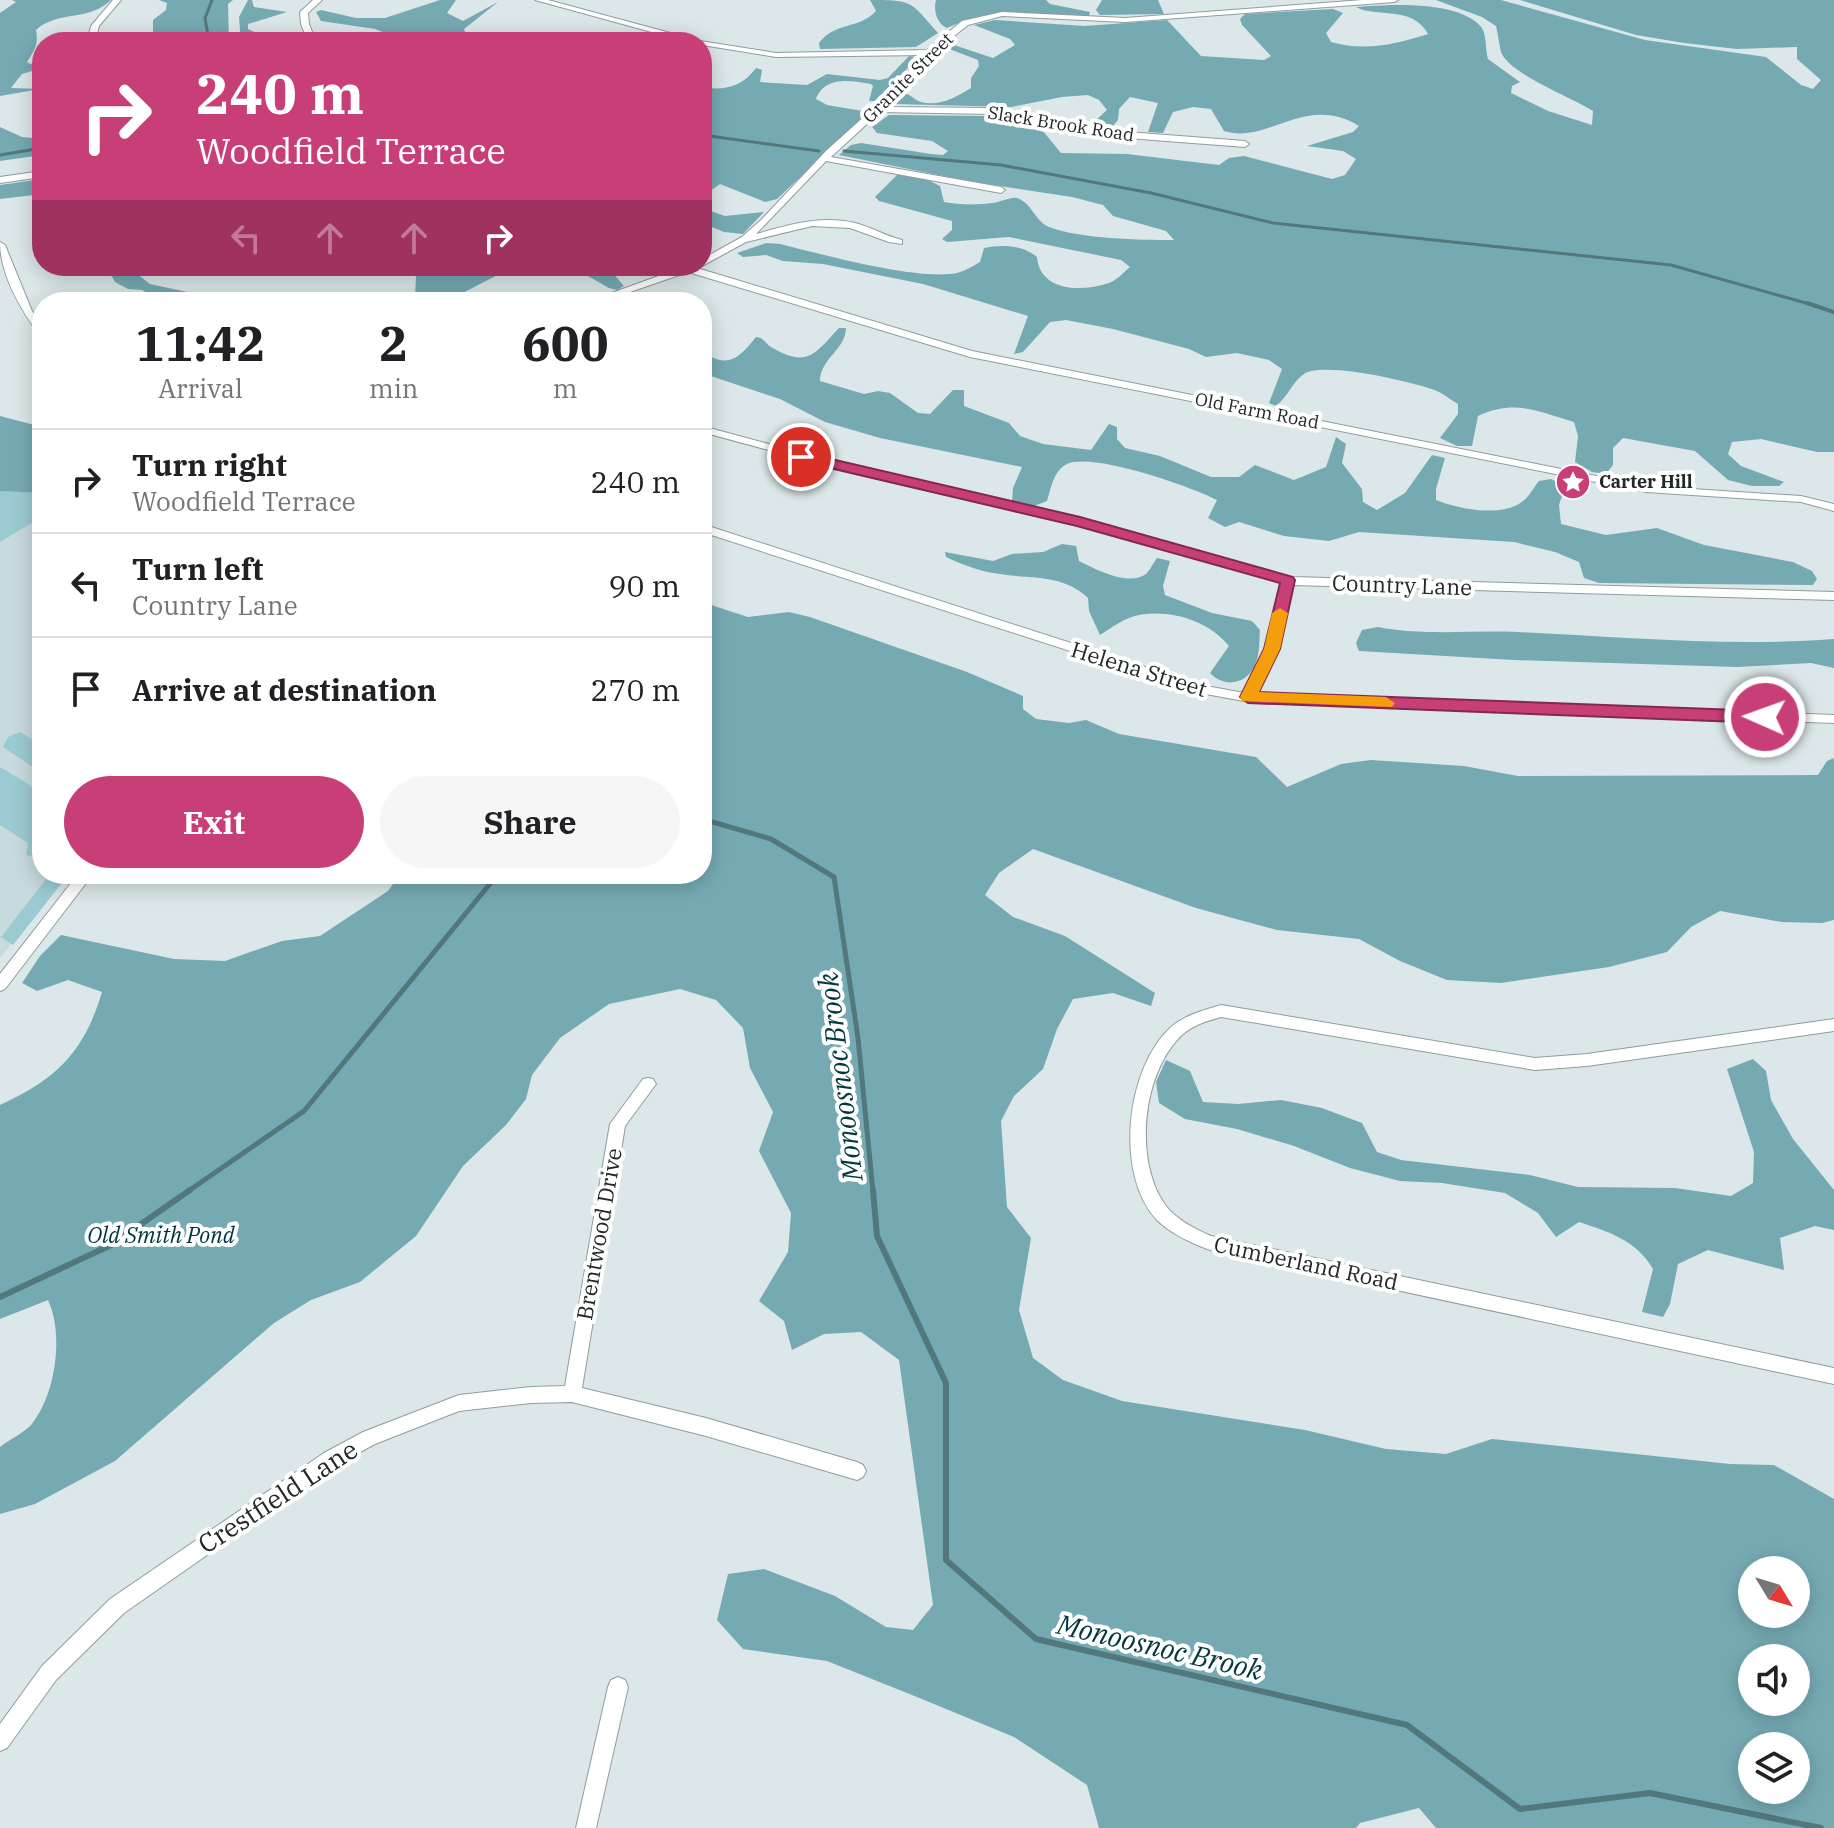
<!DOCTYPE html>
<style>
:root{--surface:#fff;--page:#f6f6f6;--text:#202124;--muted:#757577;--line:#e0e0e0;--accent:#c83f78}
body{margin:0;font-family:"IBM Plex Serif",serif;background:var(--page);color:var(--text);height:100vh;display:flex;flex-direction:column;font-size:30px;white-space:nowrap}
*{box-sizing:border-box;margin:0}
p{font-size:26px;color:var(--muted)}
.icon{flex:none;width:44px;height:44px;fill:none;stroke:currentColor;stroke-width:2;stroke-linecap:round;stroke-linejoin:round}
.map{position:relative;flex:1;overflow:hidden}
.drawer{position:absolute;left:32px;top:292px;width:680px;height:592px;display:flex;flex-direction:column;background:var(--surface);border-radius:32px;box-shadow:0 4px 20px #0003}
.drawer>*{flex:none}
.top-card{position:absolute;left:32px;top:32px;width:680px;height:244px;border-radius:32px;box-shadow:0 4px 20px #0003;background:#c83f78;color:#fff;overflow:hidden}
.needle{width:52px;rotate:128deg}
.controls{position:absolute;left:1738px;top:1556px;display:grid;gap:16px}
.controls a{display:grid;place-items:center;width:72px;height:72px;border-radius:50%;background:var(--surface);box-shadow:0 4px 20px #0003;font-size:40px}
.pin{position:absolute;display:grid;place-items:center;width:68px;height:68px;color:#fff;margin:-34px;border:4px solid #fff;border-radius:50%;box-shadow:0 2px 8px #0007}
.me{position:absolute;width:88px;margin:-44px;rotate:272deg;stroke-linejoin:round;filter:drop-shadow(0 0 6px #0008)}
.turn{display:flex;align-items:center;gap:28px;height:168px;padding:0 32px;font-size:36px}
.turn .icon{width:104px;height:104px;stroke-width:2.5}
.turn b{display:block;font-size:56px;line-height:68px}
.lanes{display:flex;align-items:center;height:76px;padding:0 32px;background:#0003;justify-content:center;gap:40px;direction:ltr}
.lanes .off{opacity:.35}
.eta{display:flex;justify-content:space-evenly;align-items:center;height:136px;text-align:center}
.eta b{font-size:48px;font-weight:700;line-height:56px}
.primary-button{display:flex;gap:16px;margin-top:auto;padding:16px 32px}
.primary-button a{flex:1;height:92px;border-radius:48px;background:var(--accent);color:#fff;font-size:32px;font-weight:700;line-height:92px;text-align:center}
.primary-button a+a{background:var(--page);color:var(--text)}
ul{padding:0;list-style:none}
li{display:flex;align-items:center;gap:24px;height:104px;padding:0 32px;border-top:2px solid var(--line)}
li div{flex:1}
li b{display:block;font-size:30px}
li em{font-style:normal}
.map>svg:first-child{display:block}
</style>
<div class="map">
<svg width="1834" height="1828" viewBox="0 0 1834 1828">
<rect width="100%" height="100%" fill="#dbe7e8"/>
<polygon fill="#c7dadd" points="0,424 42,441 42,874 68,874 0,958"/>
<g fill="#9bcbd2">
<polygon points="0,491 42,493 42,517 0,542"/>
<polygon points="20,732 42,745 42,773 3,747 8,737"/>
<polygon points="0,767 30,785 42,799 42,854 35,857 26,855 28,843 0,825"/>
<polygon points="50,874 69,874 13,945 1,937"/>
</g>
<g fill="#76aab3" fill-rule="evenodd">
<path d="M12,0H111C88,22 58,10 36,30C39,44 34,51 27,62L30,64L42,62V68L22,74L11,88L40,89L0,96V13L16,2Z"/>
<polygon points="159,0 233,0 228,4 229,42 169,42 153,33 153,20 166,10 167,3"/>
<path d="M248,0H252L254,7L287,12L248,24V29C267,40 289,31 301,42H241L239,17Z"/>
<polygon points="440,0 456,0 447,13 463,21 498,2 464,29 465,32 506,38 506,42 370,42 385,33 375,29 321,21 316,12 321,10 356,18 385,18"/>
<path d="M870,0C913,0 910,1 938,33L916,47L820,49L819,43C836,21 858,30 876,11Z"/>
<path d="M936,0H1046L1050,4L1090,12L1089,16C1036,16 998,4 947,28C937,24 933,10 936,0Z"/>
<polygon points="1102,0 1158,0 1164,14 1100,15 1096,10"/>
<path d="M1436,0H1501L1645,40L1766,57L1801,85L1813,89L1821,80L1797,59V47L1737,49L1684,43L1636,35L1520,0H1834V452H1817L1761,439L1732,442L1728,454L1741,466L1784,482L1779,486H1752L1728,480L1695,451L1623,438L1613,448V465L1606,474L1592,472L1575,462L1578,436L1574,422C1537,411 1515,399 1478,416L1472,446H1457L1440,438L1458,414V404C1451,400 1444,394 1437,391C1414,382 1323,361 1304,374C1293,381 1287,398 1276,406L1269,403L1282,369L1269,360L1237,353L1206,357L1189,349L1113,329L1066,320L1050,322L1023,352L1014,354L1028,316L923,284L823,264L783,261L766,255L743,257L737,253L766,243L780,244C821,254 918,281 957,273C965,271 973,266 980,262L984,248C1002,244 1023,245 1037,257C1040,292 1082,292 1109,283C1117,280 1123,273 1130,267L1121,260L1009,237L947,242L942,239L952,230V221L879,201L875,197L899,173L924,178L940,186L944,202C960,205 977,205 993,203C1001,202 1010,197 1017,198C1031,202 1035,221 1049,227C1080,239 1140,240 1174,240L1166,231L1113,216L1103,205L1072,197L968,181L839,155L851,145L861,143L931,154L943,155L948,151L932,141L877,133L872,127L889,115L988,116L1023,120L1038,125L1061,153L1127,154L1219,165L1229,158L1244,156L1332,179L1345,175L1356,159L1343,151L1307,146L1353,132L1359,126C1305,93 1268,145 1224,131L1211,109L1193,107L1173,112L1163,133L1148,132L1158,103L1130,97L1119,109L1118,120L1111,128H1102L1095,121L1107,110L1099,100L1088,95L1062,97L1011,107L895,104L903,93C911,94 914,100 921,102C938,107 957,97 971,88V78L979,66L978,60L944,47L951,44L993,58L1015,45L1010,39L974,25L995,20L1085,26L1167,20L1201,56L1264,60L1271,56L1242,25L1240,19L1245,14L1333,9L1343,13L1326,33L1331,42C1365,52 1396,44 1428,34C1413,5 1375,18 1356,7C1389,4 1461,0 1482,28C1487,37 1485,49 1488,59L1520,82L1512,86L1511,93L1548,111L1592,125L1593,111C1572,97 1509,74 1501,52C1499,44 1498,34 1496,26L1482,17Z"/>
<path d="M909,56L916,57L915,61L875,101H869L873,86L871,84C851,80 824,76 816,99L827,105L869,112L777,199L765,202L720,184L702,197V87C724,91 742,87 756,68L762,70L760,82L807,85L827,74L880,80L888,78Z"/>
<polygon points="0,127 22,137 42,139 42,155 0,161"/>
<polygon points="42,179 42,194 0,199 0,185"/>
<polygon points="702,208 725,216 764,212 743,234 724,232 702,223"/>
<polygon points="106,266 127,266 150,284 234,302 162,302 142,290 128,289 115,282"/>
<polygon points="454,266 515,266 453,298 455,302 424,302 415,298 416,276"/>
<polygon points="570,266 611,266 612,272 624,286 617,290 609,288"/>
<path d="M839,328H846C846,349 820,359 820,381L864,394L878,391L890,393L918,413L930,414L953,390H964V406L1009,423L1020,436L1043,444L1091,450L1109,424L1117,427V439L1125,448L1160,456L1211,477H1239L1255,465L1294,480L1326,467L1336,437L1346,444L1342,463L1362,489L1363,502L1377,510L1405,493L1432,455L1445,458L1436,489V500C1458,509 1503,518 1523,501C1529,497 1534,487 1539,481L1551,479L1565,486L1559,505L1561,524L1606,535L1657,528L1704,545L1793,562L1812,571L1817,579L1813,585L1599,583L1584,578L1579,562L1555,552L1514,542L1359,532L1329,541L1284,536L1239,522L1225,527L1208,518L1217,500C1192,487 1093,452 1067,464C1054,470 1051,488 1047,501L1034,506L1012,501L1013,488L1022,467L880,438L825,422L780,399L702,373V351C728,370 739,358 756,337C764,338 764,342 771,347C807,368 814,355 839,328Z"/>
<polygon points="0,416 42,427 42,493 0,491"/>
<path d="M1062,544L1076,546L1079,561C1095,569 1129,587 1146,574C1150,570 1154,562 1157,558L1170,561L1163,586L1165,595L1212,613L1252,621L1260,630C1259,640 1260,653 1256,662C1249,684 1225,689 1210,673L1229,646C1209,621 1171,609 1139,615C1126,617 1111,628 1100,635L1089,611L1088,598C1064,574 1031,579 1000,574C981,572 963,565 946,557L945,552L993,561L1012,554L1043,552Z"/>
<path d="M702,602L748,617L789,612L810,617L967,672L1023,696V709L1036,719L1069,723L1086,720L1119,734L1256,757L1287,787L1341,764L1371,760L1464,766L1518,776L1818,775L1827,761L1834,758V920L1822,923L1782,922L1720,911L1691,927L1667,952L1609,967L1501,983L1447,980L1400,961L1359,939L1277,930L1196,908L1033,849L999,873L985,895L1013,917L1065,936L1155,993L1151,1006L1113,993L1073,999L1057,1029L1043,1069L1014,1096L1001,1121L1007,1207L1031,1238L1019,1310L1033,1358L1063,1380L1122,1401L1305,1430L1386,1449L1446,1454L1492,1439L1730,1464L1774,1465L1834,1499V1828H1436L1419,1808L1360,1823L1356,1828H1099L1087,1785L1014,1737L917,1697L827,1661L743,1649L717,1620L728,1574L764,1569L835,1596L886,1627L913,1630L933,1605L899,1360L861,1332L824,1334L792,1350L784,1321L759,1301L788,1252L791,1213L759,1151L773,1112L750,1068L743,1028L716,1000L680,989L609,1004L560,1038L532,1075L526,1099L506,1125L463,1166L416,1236L360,1282L311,1300L274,1323L115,1461L35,1504L0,1514V1447C9,1440 23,1433 31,1425C56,1395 64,1334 48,1300L0,1319V1105C57,1079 84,1052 102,992L68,980L37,991L22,983L40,956L61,935L174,959L225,961L282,941L320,936L388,891L400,874H702ZM1796,1570V1614H1752V1570ZM1752,1658H1796V1702H1752ZM1752,1746H1796V1790H1752Z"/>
<path d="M1378,627C1424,636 1471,630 1518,632C1623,637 1729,647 1834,639V668L1811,663L1737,667L1514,660L1359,651L1356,643L1362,630Z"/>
<path d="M1753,1059L1766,1071L1771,1100L1793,1139L1834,1190V1230L1815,1226L1780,1238L1784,1270L1708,1250L1678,1264L1670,1304L1663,1317L1642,1312L1653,1269C1636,1240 1609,1232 1579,1222L1556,1237L1538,1213L1505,1193L1442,1183L1400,1181L1350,1168L1294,1146L1237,1129L1185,1119L1159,1103L1156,1082L1166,1060L1190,1071L1203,1102L1238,1104L1281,1100L1322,1108L1362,1123L1377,1152L1401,1160L1530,1175L1578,1187L1675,1188L1731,1196L1753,1183L1754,1152L1727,1069Z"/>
</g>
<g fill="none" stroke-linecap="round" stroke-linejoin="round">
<g stroke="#52787d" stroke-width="3">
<polyline points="209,42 205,18 212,0"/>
<polyline points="702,135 819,151"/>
<polyline points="844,151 1001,165 1151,193 1273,223 1671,265 1813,305"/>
<polyline points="0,155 42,148"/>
</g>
<polyline stroke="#52787d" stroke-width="4" points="1807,303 1834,312"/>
<g stroke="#52787d" stroke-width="5">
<polyline points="702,819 771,839 834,877 858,1038 873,1192"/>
<polyline points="187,1192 304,1111 498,874"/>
</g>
<g stroke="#52787d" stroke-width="6">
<polyline points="873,1190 877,1236 946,1383 946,1560 1036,1639 1407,1725 1520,1809 1650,1793 1821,1828"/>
<polyline points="0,1297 111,1245 190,1190"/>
</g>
<g stroke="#919c9e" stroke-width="2">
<g id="street">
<polygon points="113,0 121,0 99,26 95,42 87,42 91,26"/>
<polygon points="313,0 322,0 308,13 309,24 316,42 308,42 301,24 300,12"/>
<path d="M535,0H548L700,41L776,53L927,50L962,21L1002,12L1125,18L1363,0H1398L1394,2L1125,22L1002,16L968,25L935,51L885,107L993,108L1101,130L1245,141L1249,144L1245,147L1101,136L993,114L880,112L831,157L1001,187L1005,190L1001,193L826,161L756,234C788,225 821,215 855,223C871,227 886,236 902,240V244L889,242L850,228L812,226L746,242L702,266V259L742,237L761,220L827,150L876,106L923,55L776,57L702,45V42H688Z"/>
<polygon points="42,171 42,177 0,183 0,177"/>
<path d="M0,242L5,245L32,311L42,324V334L38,333C20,308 0,274 0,242Z"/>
<polygon points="686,266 700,266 697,268 972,351 1646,486 1801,496 1834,504 1834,511 1801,502 1646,492 970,357 688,272 601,302 587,302"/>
<polygon points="702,426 862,469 1080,518 1292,577 1834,592 1834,600 1293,585 1278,649 1256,693 1834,715 1834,723 1244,701 1200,693 702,532 702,524 1201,685 1244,693 1266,649 1282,582 1078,525 860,475 702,432"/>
<polygon points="78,874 93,874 5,989 0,991 0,974"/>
<path d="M1221,1005L1535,1058L1587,1054L1834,1019V1031L1587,1066L1535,1070L1221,1017C1207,1021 1193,1025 1182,1035C1142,1072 1133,1162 1166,1206C1177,1220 1195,1229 1211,1236L1834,1368V1384L1210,1250C1191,1243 1171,1234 1157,1220C1114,1174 1126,1068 1171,1027C1185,1015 1204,1010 1221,1005Z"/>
<polygon points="648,1078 653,1079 656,1084 625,1126 582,1388 706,1418 857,1462 863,1465 866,1471 863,1477 857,1480 706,1436 572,1402 531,1403 459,1411 375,1444 336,1465 124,1613 56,1680 7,1748 0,1751 0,1724 42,1666 110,1599 324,1453 363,1432 459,1395 531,1387 565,1386 610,1124 643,1079"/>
<polygon points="618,1677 625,1680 628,1687 596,1828 576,1828 608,1687 611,1680"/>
</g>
</g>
<use href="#street" fill="#fff" fill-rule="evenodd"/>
</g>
<polygon fill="#c83f78" stroke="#82294e" stroke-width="2" points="801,452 1080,517 1293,577 1295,580 1280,649 1259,692 1765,711 1773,717 1765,723 1248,703 1240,697 1264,649 1280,583 1077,526 796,460 794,457"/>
<polygon fill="#f59e0b" points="1280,608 1288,613 1280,649 1259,692 1386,697 1395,703 1392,707 1242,701 1240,697 1264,649 1272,613"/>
<defs>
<g id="sight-disc" transform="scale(1.8)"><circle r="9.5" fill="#c83f78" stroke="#fff"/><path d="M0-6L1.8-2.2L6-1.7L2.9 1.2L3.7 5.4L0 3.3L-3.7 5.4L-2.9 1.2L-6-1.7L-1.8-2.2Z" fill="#fff"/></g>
</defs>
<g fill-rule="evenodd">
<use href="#sight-disc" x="1573" y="482"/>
</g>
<g text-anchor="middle" stroke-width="8" stroke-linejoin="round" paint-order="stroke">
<g font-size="18" fill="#222727" stroke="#fff">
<text transform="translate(908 78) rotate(-45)" y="6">Granite Street</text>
<text transform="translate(1061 124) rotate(9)" y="6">Slack Brook Road</text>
<text transform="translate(1257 411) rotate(11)" y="6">Old Farm Road</text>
</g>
<g font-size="18" font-weight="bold" fill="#222727" stroke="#fff" text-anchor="start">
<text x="1599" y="488">Carter Hill</text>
</g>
<g font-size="22" fill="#222727" stroke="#fff">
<text transform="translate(1402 585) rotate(2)" y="8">Country Lane</text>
<text transform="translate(1139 669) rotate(17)" y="8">Helena Street</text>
<text transform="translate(599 1234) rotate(-80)" y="8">Brentwood Drive</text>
<text transform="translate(1306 1263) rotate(12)" y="8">Cumberland Road</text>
</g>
<g font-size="22" font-style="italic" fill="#00333a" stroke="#fff">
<text x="161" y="1243">Old Smith Pond</text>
</g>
<g font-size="26" fill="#222727" stroke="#fff">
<text transform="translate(278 1497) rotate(-33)" y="9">Crestfield Lane</text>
</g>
<g font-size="28" font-style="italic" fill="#03383e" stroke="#fff">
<text transform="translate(840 1077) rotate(-97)" y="10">Monoosnoc Brook</text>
<text transform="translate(1160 1647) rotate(13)" y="10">Monoosnoc Brook</text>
</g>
</g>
</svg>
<div class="controls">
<a><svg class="needle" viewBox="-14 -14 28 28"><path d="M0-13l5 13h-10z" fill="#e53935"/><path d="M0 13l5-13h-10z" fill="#757577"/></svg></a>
<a><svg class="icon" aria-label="sound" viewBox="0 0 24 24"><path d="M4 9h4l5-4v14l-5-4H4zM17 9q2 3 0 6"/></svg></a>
<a><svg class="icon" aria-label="layers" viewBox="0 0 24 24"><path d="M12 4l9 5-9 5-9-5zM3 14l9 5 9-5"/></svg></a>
</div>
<div class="pin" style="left:801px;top:457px;background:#d93025"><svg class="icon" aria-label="arrive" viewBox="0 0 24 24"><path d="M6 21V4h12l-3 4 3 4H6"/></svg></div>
<svg class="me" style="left:1765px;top:717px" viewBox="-20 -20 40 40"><circle r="17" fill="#c83f78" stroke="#fff" stroke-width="3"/><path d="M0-11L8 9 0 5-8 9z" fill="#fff"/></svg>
<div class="top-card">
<div class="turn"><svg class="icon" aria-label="right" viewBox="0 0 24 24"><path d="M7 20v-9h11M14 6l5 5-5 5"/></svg><div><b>240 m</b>Woodfield Terrace</div></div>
<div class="lanes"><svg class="icon off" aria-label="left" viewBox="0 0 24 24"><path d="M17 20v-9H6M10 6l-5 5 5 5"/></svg><svg class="icon off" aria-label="ahead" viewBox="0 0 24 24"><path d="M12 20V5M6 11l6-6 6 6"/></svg><svg class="icon off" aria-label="ahead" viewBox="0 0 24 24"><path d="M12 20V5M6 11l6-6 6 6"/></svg><svg class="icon" aria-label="right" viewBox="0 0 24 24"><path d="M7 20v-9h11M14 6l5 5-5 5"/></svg></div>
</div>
<section class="drawer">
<div class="eta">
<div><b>11:42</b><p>Arrival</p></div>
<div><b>2</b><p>min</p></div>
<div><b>600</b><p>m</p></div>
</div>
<ul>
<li><svg class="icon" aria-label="right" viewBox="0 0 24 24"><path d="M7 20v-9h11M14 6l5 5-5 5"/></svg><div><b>Turn right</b><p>Woodfield Terrace</p></div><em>240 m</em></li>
<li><svg class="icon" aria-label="left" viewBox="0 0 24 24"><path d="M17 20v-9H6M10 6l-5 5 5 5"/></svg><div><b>Turn left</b><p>Country Lane</p></div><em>90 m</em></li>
<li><svg class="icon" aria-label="arrive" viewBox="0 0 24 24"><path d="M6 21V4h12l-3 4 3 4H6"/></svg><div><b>Arrive at destination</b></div><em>270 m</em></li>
</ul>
<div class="primary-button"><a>Exit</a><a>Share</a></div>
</section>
</div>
